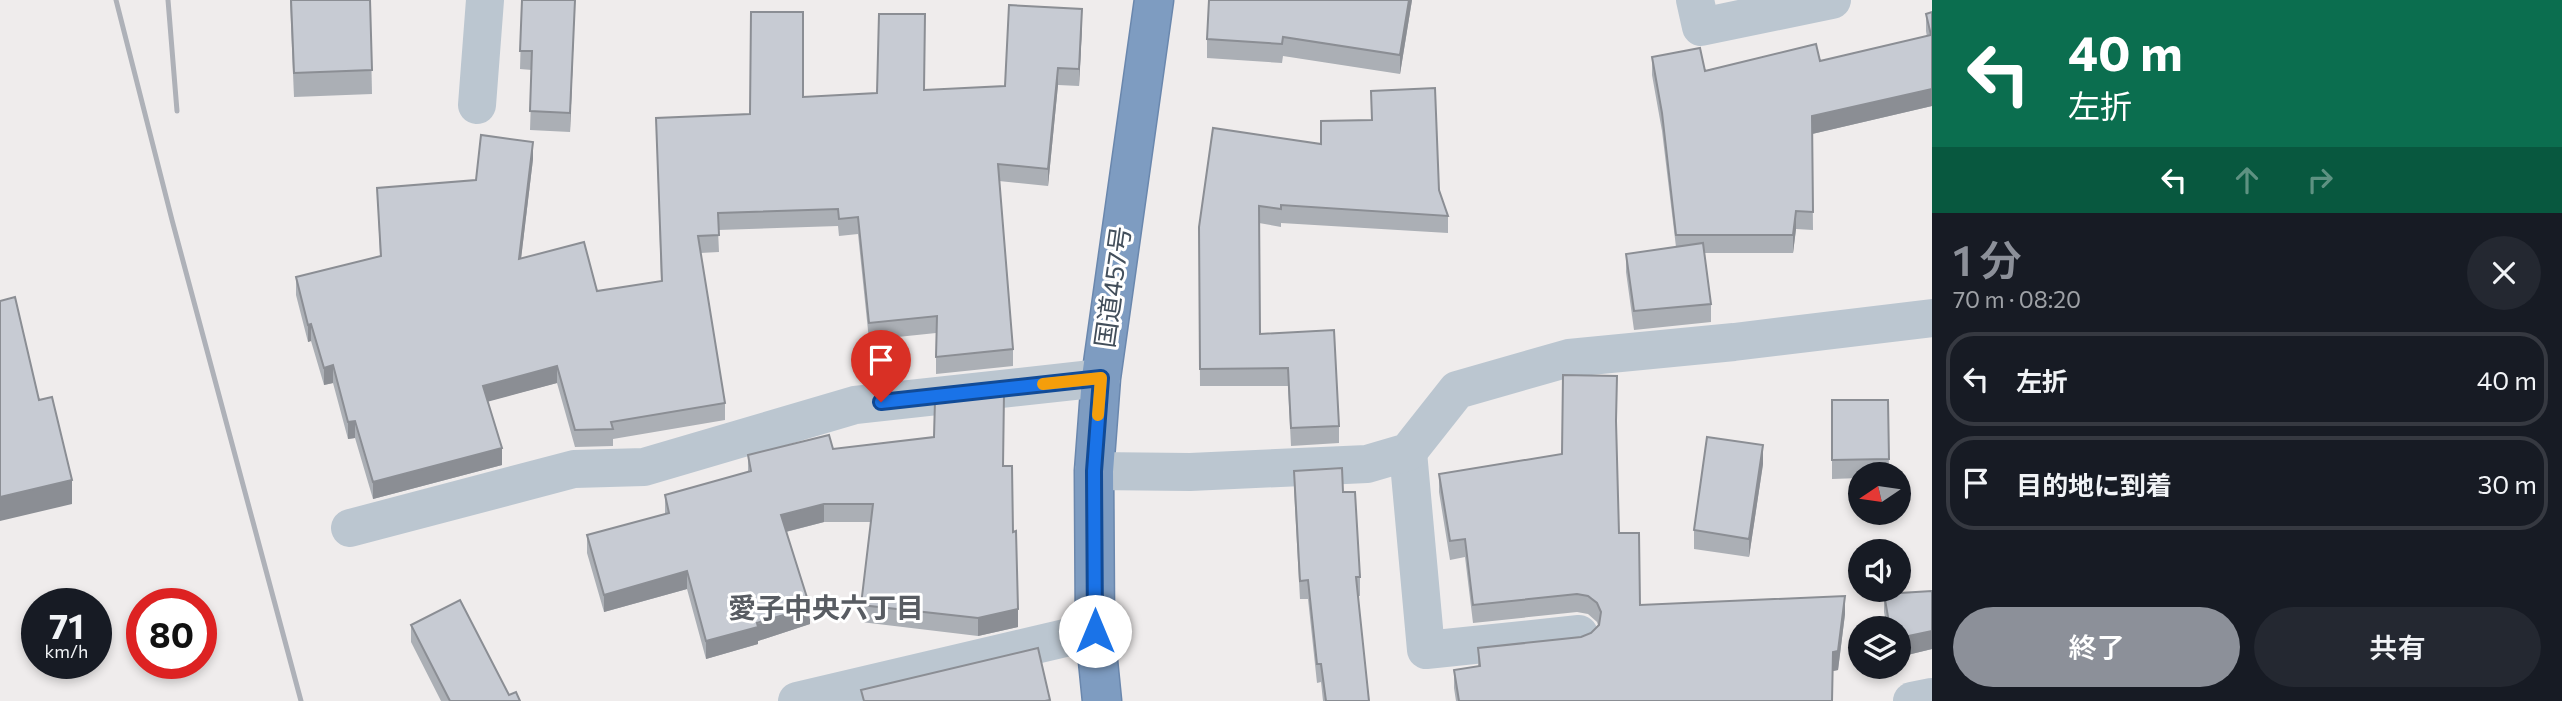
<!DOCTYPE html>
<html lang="ja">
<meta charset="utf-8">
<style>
:root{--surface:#171b24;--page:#242831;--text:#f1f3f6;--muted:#9ea1a6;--line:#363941;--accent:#8c9099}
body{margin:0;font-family:Commissioner,"Noto Sans JP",sans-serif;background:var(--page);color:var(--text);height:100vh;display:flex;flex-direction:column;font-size:26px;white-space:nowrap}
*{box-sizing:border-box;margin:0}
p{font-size:23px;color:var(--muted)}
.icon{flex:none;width:38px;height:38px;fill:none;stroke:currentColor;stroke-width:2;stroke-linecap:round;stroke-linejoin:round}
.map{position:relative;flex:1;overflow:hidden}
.details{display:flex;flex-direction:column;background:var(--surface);width:630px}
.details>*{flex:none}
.top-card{background:#0b6e4f;color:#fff;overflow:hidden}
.needle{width:46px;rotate:257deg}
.fabs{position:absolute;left:1848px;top:462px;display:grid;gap:14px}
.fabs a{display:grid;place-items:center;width:63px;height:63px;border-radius:50%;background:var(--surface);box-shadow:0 4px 10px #0003;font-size:35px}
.speed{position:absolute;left:21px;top:588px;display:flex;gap:14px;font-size:35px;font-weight:700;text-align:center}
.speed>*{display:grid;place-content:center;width:91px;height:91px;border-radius:50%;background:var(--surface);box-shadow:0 4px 10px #0003;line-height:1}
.speed small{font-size:18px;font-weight:400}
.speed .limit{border:10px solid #d22;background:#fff;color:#111}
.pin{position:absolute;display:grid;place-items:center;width:60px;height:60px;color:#fff;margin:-72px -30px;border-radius:50% 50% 50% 0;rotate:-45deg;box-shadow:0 0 7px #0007}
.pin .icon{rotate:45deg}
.me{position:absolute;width:77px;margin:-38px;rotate:0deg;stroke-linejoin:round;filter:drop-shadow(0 0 5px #0008)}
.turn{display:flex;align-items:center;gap:24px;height:147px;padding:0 21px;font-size:32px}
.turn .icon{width:91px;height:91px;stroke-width:2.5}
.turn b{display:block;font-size:49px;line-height:60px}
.lanes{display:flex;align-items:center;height:66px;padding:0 21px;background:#0003;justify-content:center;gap:35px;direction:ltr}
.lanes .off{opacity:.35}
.round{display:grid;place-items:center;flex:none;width:74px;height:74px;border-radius:37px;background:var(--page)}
.head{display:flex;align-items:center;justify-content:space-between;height:119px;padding:0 21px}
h1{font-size:42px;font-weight:600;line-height:52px;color:var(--accent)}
.cta{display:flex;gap:14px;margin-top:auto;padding:14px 21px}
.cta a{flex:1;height:80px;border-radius:42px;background:var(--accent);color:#fff;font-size:28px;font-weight:600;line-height:80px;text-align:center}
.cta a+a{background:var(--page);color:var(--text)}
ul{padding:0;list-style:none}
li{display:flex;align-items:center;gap:21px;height:94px;margin:0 14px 10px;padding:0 7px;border:4px solid var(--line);border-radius:28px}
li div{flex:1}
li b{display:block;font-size:26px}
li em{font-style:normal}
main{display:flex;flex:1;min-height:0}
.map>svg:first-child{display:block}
</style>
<main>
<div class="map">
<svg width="1932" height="701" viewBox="0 0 1932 701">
<rect width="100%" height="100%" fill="#efecec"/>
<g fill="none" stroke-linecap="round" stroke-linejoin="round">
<g stroke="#6a87ad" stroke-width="41">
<polyline id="highway" points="1102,701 1095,631 1094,471 1101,378 1154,0"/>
</g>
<g stroke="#bbc6d0" stroke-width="38">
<polyline points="1695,0 1701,27 1832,0"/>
<polyline points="477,105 485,0"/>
<polyline points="1408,452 1426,650 1579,634"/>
<polyline points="1094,471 1190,472 1367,464 1408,452 1457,390 1569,358 1734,342 1932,318"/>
<polyline points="350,528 574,469 644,467 855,405 1101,378"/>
<polyline points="797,701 1095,631"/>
<polyline points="1912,701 1932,697"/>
</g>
<use href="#highway" stroke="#7e9cc1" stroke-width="38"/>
<g stroke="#aeb1b8" stroke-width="5">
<polyline points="116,0 172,220 301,701"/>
<polyline points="168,0 177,111"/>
</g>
</g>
<g fill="#abafb5">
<polygon points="290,0 370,0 372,94 294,97"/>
<polygon points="522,0 575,0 570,132 530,130 532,70 520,69"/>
<polygon points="1412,0 1400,74 1283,56 1282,63 1207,58 1207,39"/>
<polygon points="1932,12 1932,106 1812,134 1813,230 1796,229 1793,253 1704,253 1711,304 1711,322 1634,330 1626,272 1626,254 1676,247 1662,131 1652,75 1652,57 1705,71 1820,61 1927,37 1926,31 1926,14"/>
<polygon points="1082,26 1079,86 1058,85 1048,186 999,181 1013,349 1013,366 936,374 936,333 869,340 858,234 839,236 838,226 718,230 719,252 700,253 725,403 725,420 613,439 613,446 575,447 557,383 488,401 502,465 373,499 355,438 348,439 333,383 324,385 311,341 308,342 296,295 296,277 380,256 377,188 476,180 533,159 521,258 597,291 661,281 656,118 750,114 803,97 1005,86"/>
<polygon points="1371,91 1439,190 1448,216 1448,233 1281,223 1281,227 1259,223 1260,334 1339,426 1339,443 1291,446 1288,386 1200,386 1199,227 1321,144 1371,120"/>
<polygon points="1617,394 1616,430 1619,533 1640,605 1845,614 1838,670 1833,671 1832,701 1456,701 1454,688 1454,670 1478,666 1478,648 1581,637 1591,633 1598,625 1597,622 1588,614 1577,612 1473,623 1465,557 1450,560 1439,492 1439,474 1562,454"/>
<polygon points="1832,400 1888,400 1889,474 1860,474 1860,478 1832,479"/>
<polygon points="833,449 1003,466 1013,532 1018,627 978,636 861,622 861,605 871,522 824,522 786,532 810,624 758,641 758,644 706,659 687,589 604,612 587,553 587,535 665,514 665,495 748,472 748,455"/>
<polygon points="1763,464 1749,557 1694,549 1694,530"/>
<polygon points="1294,471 1343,492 1360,577 1360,596 1358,596 1369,701 1323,701 1321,682 1317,683 1308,599 1300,599 1294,489"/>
<polygon points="1932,591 1932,649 1899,657 1899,628 1887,628 1884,612 1884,594"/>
<polygon points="411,625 509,695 520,701 441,701 411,642"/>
</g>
<g fill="#8b8e94">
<polygon points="575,0 570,132 570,113"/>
<polygon points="1409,0 1412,0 1400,74 1400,55"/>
<polygon points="1082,9 1082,26 1079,86 1079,69"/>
<polygon points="1058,68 1058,85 1048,186 1048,169"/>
<polygon points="1932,89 1932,106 1812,134 1812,116"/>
<polygon points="533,142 533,159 519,276 519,259"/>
<polygon points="1796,211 1796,229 1793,253 1793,235"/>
<polygon points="311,324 311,341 308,342 308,325"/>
<polygon points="333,365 333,383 324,385 324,368"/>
<polygon points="557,366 557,383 483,403 483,386"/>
<polygon points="355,421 355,438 348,439 348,422"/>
<polygon points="1763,445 1763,464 1749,557 1749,539"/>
<polygon points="502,448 502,465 373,499 373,482"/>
<polygon points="72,480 72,504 0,521 0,497"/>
<polygon points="824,504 824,522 781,533 781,515"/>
<polygon points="687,571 687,589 604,612 604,595"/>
<polygon points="1845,596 1845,614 1838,670 1833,671 1832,701 1833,652"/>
<polygon points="810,607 810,624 758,641 758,644 706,659 706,641"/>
<polygon points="1018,609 1018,627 978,636 978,618"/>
<polygon points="1932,631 1932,649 1899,657 1899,638"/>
</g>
<g fill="#c7cbd3" stroke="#8b8e94" stroke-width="2">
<polygon points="291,0 370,0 372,70 294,73"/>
<polygon points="522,0 575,0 570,113 530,111 532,51 520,51"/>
<polygon points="1209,0 1409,0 1400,55 1283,37 1282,44 1207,39"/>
<polygon points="1009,5 1082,9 1079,69 1058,68 1048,169 998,164 1013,349 936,357 937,316 869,323 858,217 839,219 838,209 718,213 719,235 698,236 725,403 611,422 613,429 575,430 557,366 483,386 502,448 373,482 355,421 348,422 333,365 324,368 311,324 308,325 296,277 381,256 377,188 476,180 481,135 533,142 519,259 584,242 597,291 662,281 656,118 750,114 751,12 803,12 803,97 877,93 879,14 925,14 924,90 1005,86"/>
<polygon points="1932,12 1932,89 1812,116 1813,212 1796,211 1793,235 1676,235 1662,113 1652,57 1700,48 1705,71 1816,44 1820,61 1931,35 1926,14"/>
<polygon points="1435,88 1439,190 1448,216 1281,205 1281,209 1259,206 1260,334 1334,330 1339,426 1291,428 1288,368 1200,369 1199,227 1213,128 1321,144 1321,121 1372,120 1371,91"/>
<polygon points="1703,243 1711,304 1634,311 1626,254"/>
<polygon points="15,297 39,400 52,397 72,480 0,497 0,301"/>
<polygon points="1563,375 1617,376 1616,421 1619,533 1639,533 1640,605 1845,596 1838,651 1833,652 1832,701 1459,701 1454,670 1480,666 1478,648 1581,637 1591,633 1599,625 1601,612 1597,603 1588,596 1577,594 1473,605 1465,539 1450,541 1439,474 1562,454"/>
<polygon points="1004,393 1003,466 1012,466 1013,532 1016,531 1018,609 978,618 861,605 873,504 824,504 781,515 810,607 757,623 758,627 706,641 687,571 604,595 587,535 669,513 665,495 751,471 748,455 829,435 833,449 934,437 935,400"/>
<polygon points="1832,400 1888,400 1889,459 1832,460"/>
<polygon points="1707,437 1763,445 1749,539 1694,530"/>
<polygon points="1342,468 1343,492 1355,492 1360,577 1356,577 1369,701 1326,701 1321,664 1317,664 1308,580 1300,581 1294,471"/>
<polygon points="1932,591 1932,631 1899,638 1899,628 1890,628 1884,594"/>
<polygon points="460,600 509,695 516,692 520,701 450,701 411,625"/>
<polygon points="1038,648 1050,700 1045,701 864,701 861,690"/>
</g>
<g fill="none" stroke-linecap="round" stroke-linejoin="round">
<g stroke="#114b97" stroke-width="18">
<polyline id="route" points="881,402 1101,378 1094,471 1095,631"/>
</g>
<use href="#route" stroke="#1a73e8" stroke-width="12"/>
<polyline stroke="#f59e0b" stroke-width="12" points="1043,384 1101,378 1098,415"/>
</g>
<g text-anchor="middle" stroke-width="6" stroke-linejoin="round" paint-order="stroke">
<g font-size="26" fill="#434f5b" stroke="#fff">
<text transform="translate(1113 287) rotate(-82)" y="9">国道457号</text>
</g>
<g font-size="28" font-weight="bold" fill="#585c62" stroke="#fff">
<text x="826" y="618">愛子中央六丁目</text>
</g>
</g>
</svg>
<div class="fabs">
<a><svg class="needle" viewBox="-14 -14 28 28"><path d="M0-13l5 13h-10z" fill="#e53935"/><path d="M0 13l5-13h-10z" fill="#9ea1a6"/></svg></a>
<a><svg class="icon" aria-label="sound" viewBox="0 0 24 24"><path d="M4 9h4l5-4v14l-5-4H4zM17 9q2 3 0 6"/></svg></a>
<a><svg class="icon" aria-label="layers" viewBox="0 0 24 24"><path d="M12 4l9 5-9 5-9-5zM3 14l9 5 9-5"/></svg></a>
</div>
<div class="speed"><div>71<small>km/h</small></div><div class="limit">80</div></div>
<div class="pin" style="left:881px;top:402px;background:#d93025"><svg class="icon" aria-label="arrive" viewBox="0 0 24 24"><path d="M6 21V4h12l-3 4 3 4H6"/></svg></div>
<svg class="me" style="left:1095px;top:631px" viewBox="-20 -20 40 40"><circle r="19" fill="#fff"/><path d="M0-13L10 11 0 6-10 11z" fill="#1a73e8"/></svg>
</div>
<section class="details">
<div class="top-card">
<div class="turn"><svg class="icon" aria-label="left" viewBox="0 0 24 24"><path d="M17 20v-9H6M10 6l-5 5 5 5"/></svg><div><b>40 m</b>左折</div></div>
<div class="lanes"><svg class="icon" aria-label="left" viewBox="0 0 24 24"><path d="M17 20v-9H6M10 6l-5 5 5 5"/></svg><svg class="icon off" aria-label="ahead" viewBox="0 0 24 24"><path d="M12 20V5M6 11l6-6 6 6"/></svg><svg class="icon off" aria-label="right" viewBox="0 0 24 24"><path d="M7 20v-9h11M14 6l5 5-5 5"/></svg></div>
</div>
<div class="head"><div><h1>1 分</h1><p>70 m · 08:20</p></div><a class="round"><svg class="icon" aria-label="close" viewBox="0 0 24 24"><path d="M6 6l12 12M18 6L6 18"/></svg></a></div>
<ul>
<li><svg class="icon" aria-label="left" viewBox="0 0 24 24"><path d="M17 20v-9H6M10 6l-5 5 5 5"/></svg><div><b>左折</b></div><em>40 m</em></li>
<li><svg class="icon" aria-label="arrive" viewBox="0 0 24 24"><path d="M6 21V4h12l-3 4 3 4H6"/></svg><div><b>目的地に到着</b></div><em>30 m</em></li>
</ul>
<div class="cta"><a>終了</a><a>共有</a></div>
</section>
</main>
